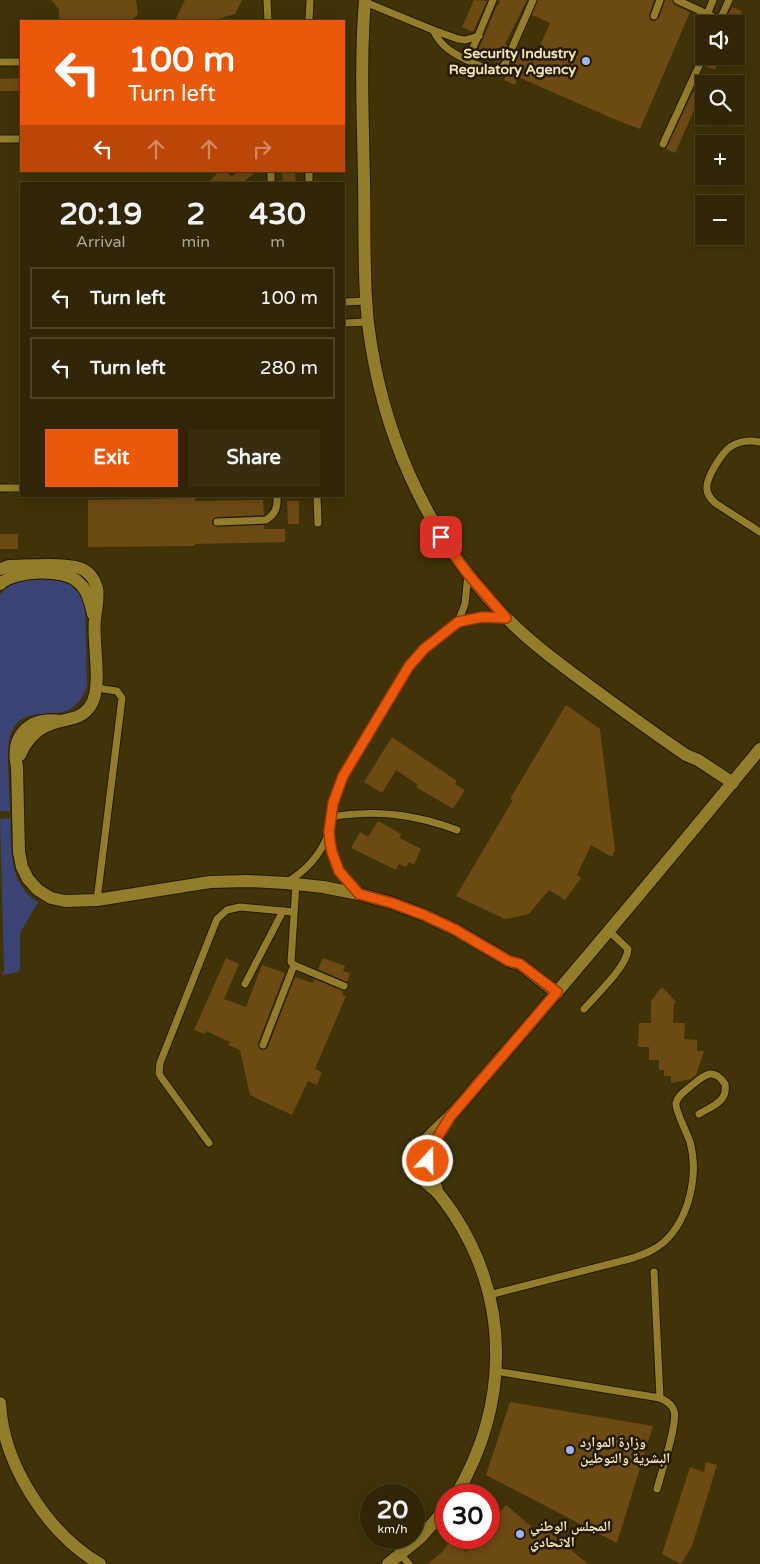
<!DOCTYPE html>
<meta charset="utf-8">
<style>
:root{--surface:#302605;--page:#382e0f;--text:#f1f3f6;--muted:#a8a59a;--line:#4b4327;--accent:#ea580c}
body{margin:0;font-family:"Varela Round","Noto Naskh Arabic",sans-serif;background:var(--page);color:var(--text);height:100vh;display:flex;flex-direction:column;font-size:19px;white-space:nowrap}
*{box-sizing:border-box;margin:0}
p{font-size:16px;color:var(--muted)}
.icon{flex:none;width:28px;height:28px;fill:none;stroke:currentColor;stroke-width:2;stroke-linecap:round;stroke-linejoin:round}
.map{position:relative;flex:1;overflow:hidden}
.details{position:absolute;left:20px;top:182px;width:325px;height:315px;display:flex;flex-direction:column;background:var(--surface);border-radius:0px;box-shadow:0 2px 12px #0003,0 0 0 1px var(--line)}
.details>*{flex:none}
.top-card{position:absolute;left:20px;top:20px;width:325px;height:152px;border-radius:0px;box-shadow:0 2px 12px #0003,0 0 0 1px var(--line);background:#ea580c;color:#fff;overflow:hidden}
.tools{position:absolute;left:695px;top:15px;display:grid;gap:10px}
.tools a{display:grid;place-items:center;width:50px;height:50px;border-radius:0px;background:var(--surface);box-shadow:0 2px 12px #0003,0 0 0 1px var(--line);font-size:25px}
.speed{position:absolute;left:360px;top:1484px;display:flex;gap:10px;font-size:25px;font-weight:700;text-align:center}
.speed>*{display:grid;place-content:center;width:65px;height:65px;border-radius:50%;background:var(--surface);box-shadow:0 2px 12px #0003,0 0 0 1px var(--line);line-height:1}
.speed small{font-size:12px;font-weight:400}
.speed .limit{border:8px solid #d22;background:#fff;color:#111}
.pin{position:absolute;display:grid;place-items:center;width:42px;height:42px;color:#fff;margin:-21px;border-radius:10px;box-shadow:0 2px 8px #0006}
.me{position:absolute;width:55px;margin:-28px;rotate:21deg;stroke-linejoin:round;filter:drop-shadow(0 0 4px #0008)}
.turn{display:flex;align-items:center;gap:18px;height:105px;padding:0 25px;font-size:22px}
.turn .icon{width:65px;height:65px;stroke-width:2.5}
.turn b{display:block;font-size:35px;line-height:42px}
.lanes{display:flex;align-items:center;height:48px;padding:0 25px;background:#0003;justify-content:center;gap:25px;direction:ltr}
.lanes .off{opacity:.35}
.eta{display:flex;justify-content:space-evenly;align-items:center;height:85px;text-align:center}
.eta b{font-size:30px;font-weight:800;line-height:35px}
.cta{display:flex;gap:10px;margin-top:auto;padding:10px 25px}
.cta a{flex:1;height:58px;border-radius:0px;background:var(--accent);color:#fff;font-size:20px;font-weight:800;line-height:58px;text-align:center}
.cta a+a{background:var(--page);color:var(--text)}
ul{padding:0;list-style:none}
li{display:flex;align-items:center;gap:15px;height:62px;margin:0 10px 8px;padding:0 15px;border:2px solid var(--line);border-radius:0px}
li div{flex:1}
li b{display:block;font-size:19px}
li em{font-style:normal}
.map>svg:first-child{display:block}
</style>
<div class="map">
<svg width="760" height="1564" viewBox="0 0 760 1564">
<rect width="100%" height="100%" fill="#403307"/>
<g fill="#394474">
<path d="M27,579C55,579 70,575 85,603L87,686C71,735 27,695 11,733C5,748 10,793 10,811H0V595C7,585 14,580 27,579Z"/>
<path d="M10,818C12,850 8,884 38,902L20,933V969L18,972L2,975L4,970L0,819Z"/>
</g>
<g fill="#6d4914">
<polygon points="51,0 136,0 138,14 131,21 63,21 59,18 59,9"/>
<polygon points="185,0 242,0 235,14 211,21 175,21"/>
<polygon points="474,0 487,1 473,32 462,27"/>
<polygon points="498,0 527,0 505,44 507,45 499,63 477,53 497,5 498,6 500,1"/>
<polygon points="538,0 654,0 649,16 650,20 654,21 659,18 665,0 672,0 674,5 690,12 640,129 614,119 518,77 515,85 504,80 517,49 535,57 550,23 532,15"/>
<polygon points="732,7 742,11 736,24 724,24"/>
<polygon points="709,56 721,56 715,70 705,66"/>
<polygon points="21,78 21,91 0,91 0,79"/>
<polygon points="693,92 701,95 675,153 666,149"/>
<polygon points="219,171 225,171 232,177 238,171 257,171 241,184 207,184"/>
<polygon points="282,171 295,171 296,184 283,184"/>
<polygon points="195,498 195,501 263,500 264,515 216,517 212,520 212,524 217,527 264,525 264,529 285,529 285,542 195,544 195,546 88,547 88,500"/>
<polygon points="287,501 299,501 299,524 288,524"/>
<rect x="0" y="534" width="18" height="15"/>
<polygon points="566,705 600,729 615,850 612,857 591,845 577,875 581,878 565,900 549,890 529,914 505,919 456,896 513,800 510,799"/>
<polygon points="392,737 457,781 455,784 465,790 453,809 416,787 418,785 396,770 382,793 364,782"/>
<polygon points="378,821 401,834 400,838 421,849 414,865 409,862 406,867 399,864 396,870 351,848 360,832 368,837"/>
<polygon points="226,958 239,964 224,999 246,1007 262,965 285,973 258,1043 259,1048 262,1050 266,1049 268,1047 295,977 313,983 314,979 343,991 342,995 346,996 315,1069 322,1072 317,1085 308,1081 292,1115 250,1095 240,1050 228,1045 230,1042 206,1031 205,1034 194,1030"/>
<polygon points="323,958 345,966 343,971 350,973 347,982 318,969"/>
<polygon points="662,987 676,1002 674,1004 673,1023 685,1023 684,1039 697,1040 697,1051 704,1051 696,1075 691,1079 671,1083 671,1076 664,1076 664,1070 659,1070 659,1060 649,1060 649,1047 638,1047 639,1023 651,1023 651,1001"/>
<polygon points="510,1402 653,1426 617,1543 486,1475"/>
<polygon points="706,1462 717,1465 692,1546 681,1564 662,1554 690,1467 704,1472"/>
<polygon points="506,1505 537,1531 541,1525 588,1564 428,1564 442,1552 451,1540 466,1552 479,1538 489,1538 489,1526"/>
</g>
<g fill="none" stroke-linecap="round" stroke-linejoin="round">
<g stroke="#231c03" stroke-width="9">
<g id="lane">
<polyline points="267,0 268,21"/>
<polyline points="677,0 720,20"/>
<polyline points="365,2 433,30 458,39 465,40 479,36"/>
<polyline points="707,15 713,0"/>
<polyline points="654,16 660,0"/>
<polyline points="309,21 310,0"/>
<polyline points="719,22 729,0"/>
<path d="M433,30C437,38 441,44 448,49C457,56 489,72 499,70L505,64L533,0"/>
<polyline points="468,60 493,0"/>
<polyline points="0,62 21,62"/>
<polyline points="0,139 21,139"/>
<polyline points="663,144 704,55"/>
<polyline points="271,171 271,184"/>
<polyline points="309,184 309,171"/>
<polyline points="344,302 366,301"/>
<polyline points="344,323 368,322"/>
<path d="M760,442C750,440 739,441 730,447C721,454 705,479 707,490C708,496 711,499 715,503L760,532"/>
<polyline points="0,488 21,488"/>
<polyline points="317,496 318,523"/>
<path d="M217,522L266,520C275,514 278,508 277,496"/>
<polyline points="458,622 465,604 468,574"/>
<polyline points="96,688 117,691 122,698 97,900"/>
<path d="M330,817C375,809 415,814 457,830"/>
<path d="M287,882C306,871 320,855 328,835"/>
<polyline points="296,884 291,962 294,965 344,986"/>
<path d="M357,892C340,876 328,855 329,832C330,785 360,746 383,708C393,691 403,672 416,657C427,644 442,631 457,623C470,615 491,617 506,617"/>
<polyline points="245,984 283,911"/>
<path d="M584,1009C596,995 627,967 628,949L609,931"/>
<polyline points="263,1045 294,965"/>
<polyline points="209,1143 161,1077 159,1073 160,1063 217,919 227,910 240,907 293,912"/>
<polyline points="654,1272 660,1398"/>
<path d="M489,1295L633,1258C644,1254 655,1250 664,1242C689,1219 699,1175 690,1142C687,1132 675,1111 676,1103C678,1095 685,1091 691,1086C703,1076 713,1066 725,1084C728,1102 712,1106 699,1114"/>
<path d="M495,1371L660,1398C666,1401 672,1404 674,1411C678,1423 661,1474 657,1489"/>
<polyline points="401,1555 409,1564"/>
</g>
</g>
<g stroke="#231c03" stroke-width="14">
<g id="street">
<path d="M365,0C360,60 363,121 364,181C365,228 363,277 368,323C381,430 424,529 497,608C526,640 561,665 595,690C625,712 655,734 686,755L698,760L733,783"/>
<path d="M0,569L9,566C25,566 72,562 84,570C91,574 95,581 97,588C99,599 96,608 95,619C92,641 103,686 91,705C81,721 66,718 51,724C36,729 26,741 20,755"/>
<path d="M0,584C15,570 63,568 78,582C88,590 90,602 93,614"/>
<path d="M61,721C29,716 10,736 17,767L19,852L22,867L28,879L38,890L51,898L65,901L97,900L210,882L248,881L286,883L323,887L359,894L392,903L424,915L454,929L509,961L520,964L557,993"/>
<path d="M437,1192C437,1186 434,1183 431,1177C424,1161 431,1148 439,1134"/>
<path d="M0,1403C3,1464 47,1533 100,1564"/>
<path d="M456,1495C509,1405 511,1301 453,1213C448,1206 442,1197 436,1191C425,1182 415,1174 417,1158C420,1141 439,1128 450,1116C460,1106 468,1096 477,1085C573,975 667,862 760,749"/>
<polyline points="388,1564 421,1537 446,1508"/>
</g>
</g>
<use href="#lane" stroke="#937c2a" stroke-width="7"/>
<use href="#street" stroke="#937c2a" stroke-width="12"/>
</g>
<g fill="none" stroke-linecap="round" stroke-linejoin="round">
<g stroke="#983908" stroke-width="12">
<polyline id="route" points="428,1161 431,1148 450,1117 557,992 520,964 509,961 454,929 424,915 392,903 359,894 339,871 332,852 330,842 329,832 333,803 343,776 409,666 424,649 458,622 482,617 506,618 468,574 441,537"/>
</g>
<use href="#route" stroke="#ea580c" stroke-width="9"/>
</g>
<g fill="#a0b3fd" stroke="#251b00" stroke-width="2">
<circle cx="586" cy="61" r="5"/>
<circle cx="570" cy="1450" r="5"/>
<circle cx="520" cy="1534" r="5"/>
</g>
<g text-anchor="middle" stroke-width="5" stroke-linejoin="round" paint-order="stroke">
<g font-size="14" font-weight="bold" fill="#efe3bd" stroke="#251b00" text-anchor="start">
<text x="576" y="58" text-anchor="end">Security Industry<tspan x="576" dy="16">Regulatory Agency</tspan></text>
<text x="580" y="1447">وزارة الموارد<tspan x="580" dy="16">البشرية والتوطين</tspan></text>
<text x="530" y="1531">المجلس الوطني<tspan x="530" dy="16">الاتحادي</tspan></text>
</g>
</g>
</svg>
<div class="tools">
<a><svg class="icon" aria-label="sound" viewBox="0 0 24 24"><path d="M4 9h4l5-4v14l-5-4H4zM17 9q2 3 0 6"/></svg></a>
<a><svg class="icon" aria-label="search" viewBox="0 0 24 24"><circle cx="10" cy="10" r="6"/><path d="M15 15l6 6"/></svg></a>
<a>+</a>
<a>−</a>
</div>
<div class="speed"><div>20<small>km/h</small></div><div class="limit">30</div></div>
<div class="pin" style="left:441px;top:537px;background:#d93025"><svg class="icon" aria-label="arrive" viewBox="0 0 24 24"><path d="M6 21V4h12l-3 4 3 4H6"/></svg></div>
<svg class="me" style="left:428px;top:1161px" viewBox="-20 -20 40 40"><circle r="17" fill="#ea580c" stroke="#fff" stroke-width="3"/><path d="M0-11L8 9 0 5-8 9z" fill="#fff"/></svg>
<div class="top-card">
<div class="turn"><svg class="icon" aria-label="left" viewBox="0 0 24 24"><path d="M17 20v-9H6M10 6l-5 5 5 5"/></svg><div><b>100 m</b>Turn left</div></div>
<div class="lanes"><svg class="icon" aria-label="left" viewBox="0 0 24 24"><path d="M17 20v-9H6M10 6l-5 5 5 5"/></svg><svg class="icon off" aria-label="ahead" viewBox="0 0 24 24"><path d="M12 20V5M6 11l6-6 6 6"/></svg><svg class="icon off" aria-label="ahead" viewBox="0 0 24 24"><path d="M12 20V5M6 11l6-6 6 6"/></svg><svg class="icon off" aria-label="right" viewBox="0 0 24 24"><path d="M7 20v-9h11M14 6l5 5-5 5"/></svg></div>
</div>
<section class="details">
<div class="eta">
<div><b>20:19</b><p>Arrival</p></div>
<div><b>2</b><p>min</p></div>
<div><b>430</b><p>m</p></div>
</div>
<ul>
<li><svg class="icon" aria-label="left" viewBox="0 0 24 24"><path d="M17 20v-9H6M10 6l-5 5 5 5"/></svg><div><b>Turn left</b></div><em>100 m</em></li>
<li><svg class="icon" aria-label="left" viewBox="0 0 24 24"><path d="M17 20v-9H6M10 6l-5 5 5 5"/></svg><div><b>Turn left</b></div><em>280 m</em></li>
</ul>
<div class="cta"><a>Exit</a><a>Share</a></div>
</section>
</div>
